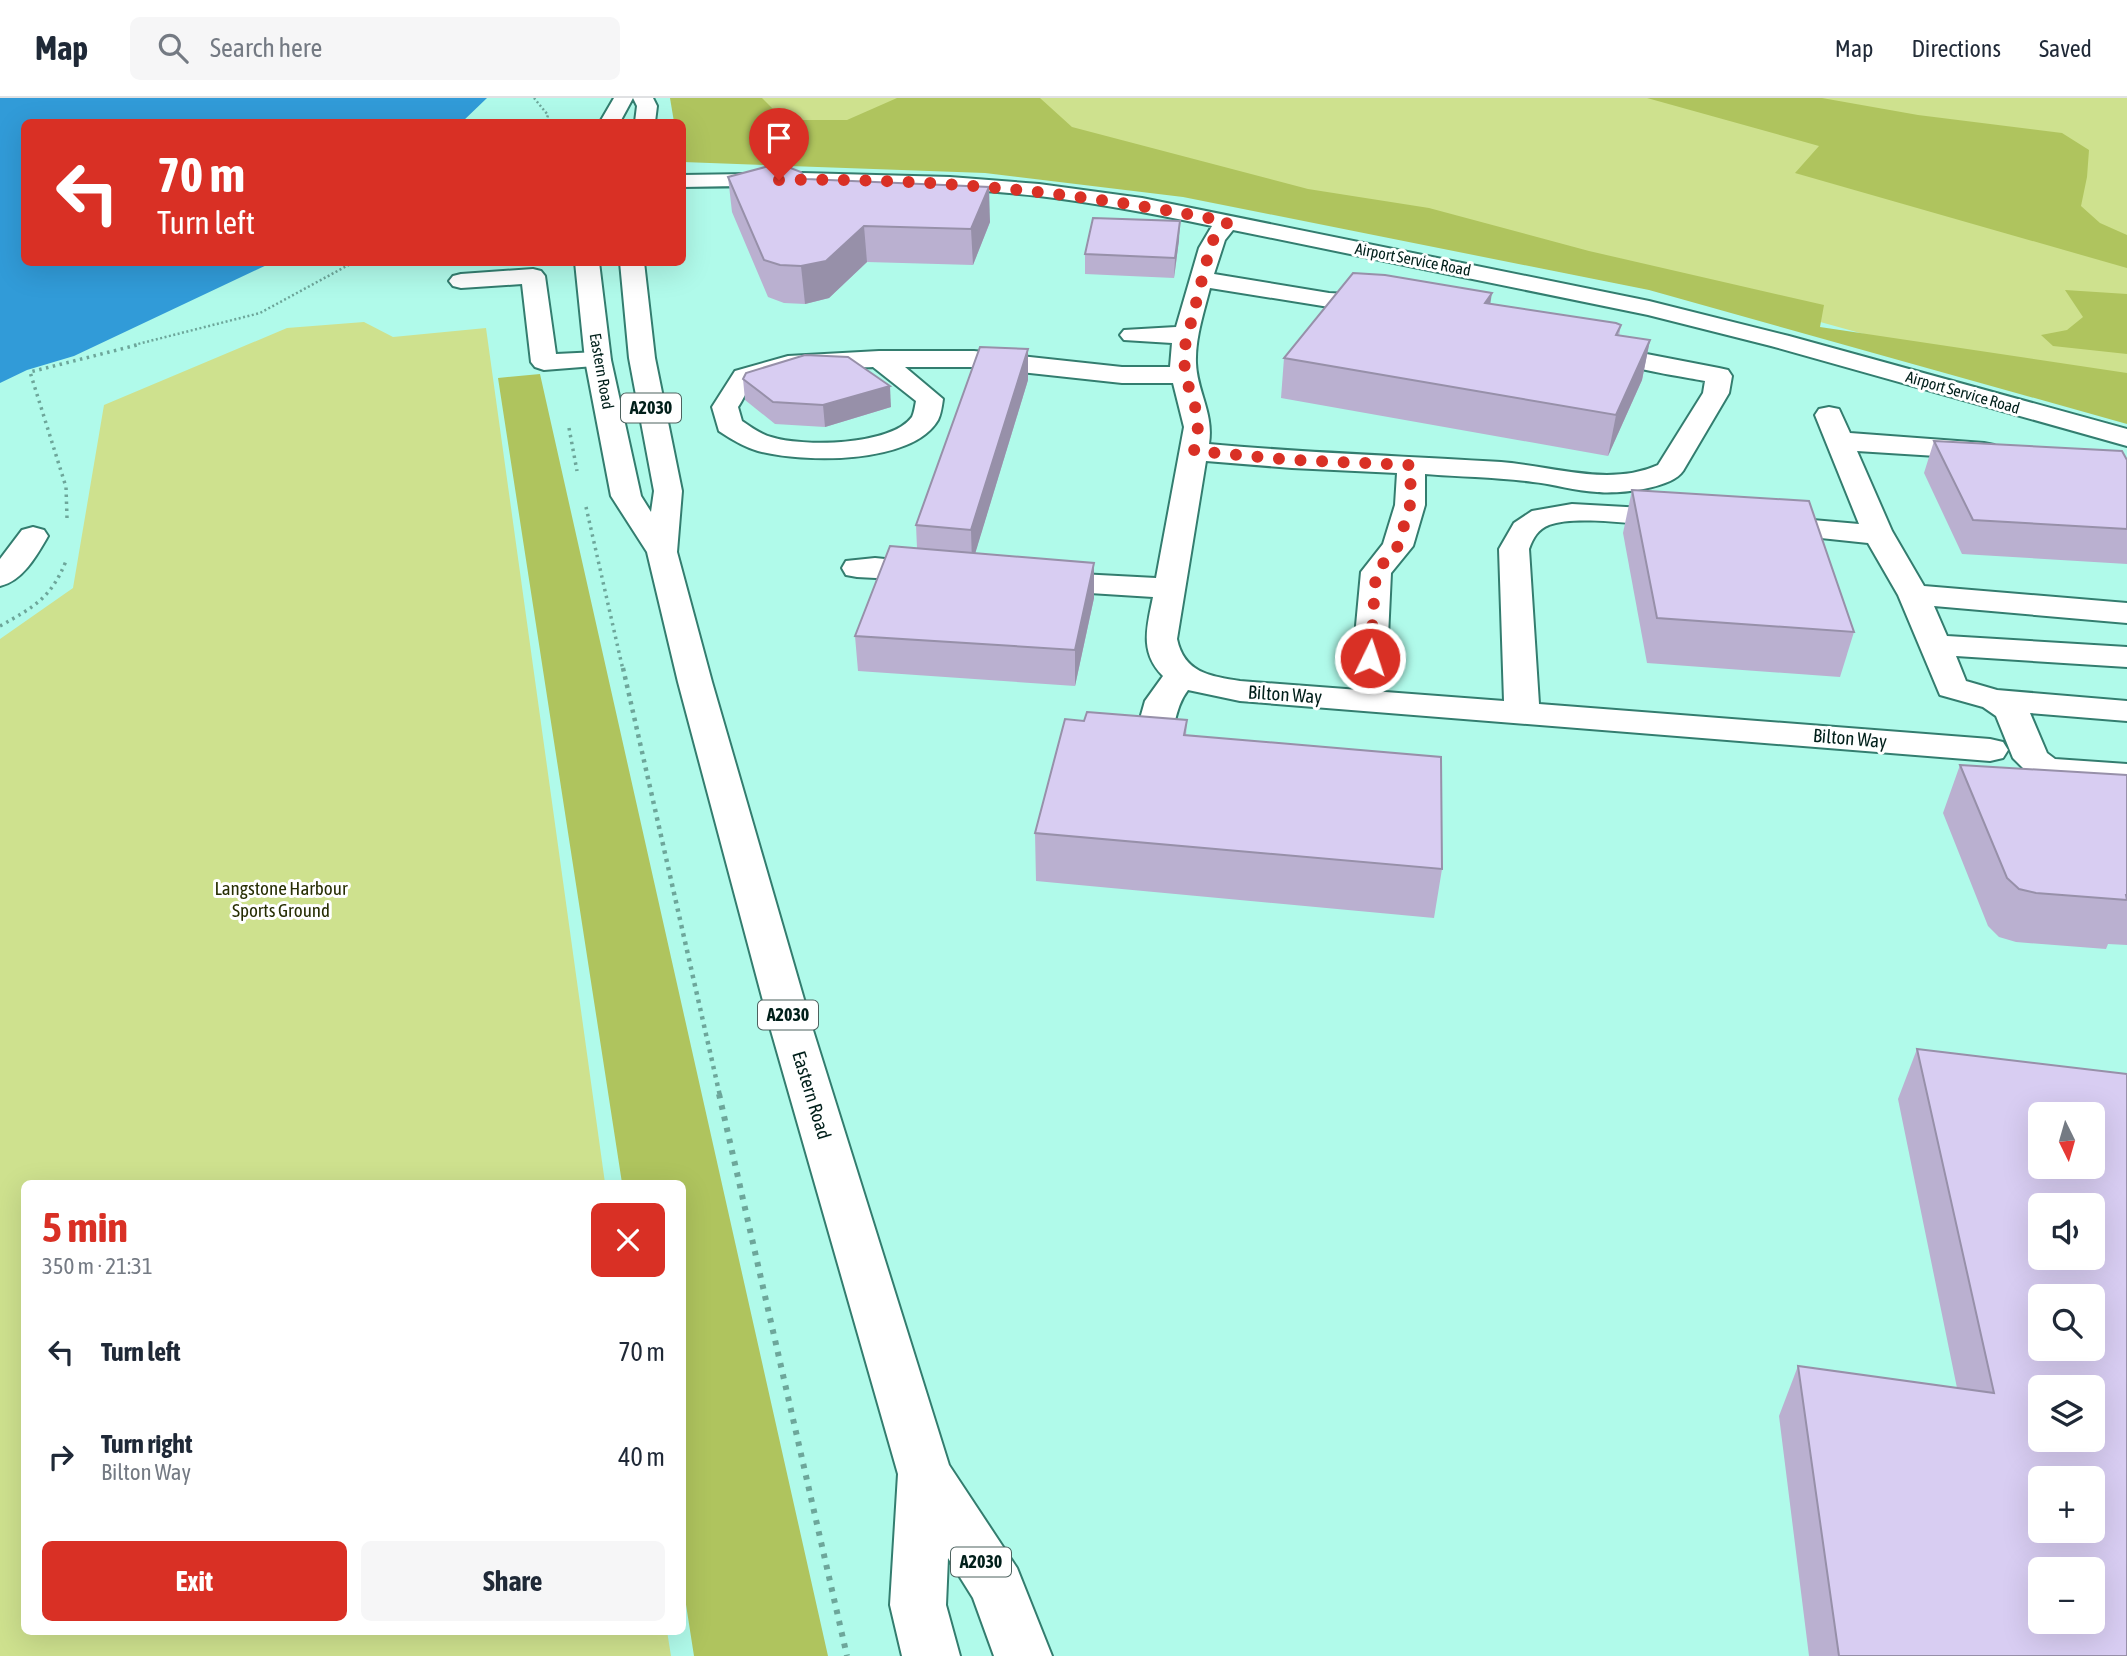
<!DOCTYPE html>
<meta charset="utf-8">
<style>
:root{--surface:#fff;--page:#f6f6f7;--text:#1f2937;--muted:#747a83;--line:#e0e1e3;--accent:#d93025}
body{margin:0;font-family:"Asap Condensed",sans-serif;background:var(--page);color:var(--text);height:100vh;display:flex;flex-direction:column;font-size:26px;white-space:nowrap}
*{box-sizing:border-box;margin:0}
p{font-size:23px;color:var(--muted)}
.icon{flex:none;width:38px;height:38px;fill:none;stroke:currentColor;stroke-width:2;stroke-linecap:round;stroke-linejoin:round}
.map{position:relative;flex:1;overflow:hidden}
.details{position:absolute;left:21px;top:1082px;width:665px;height:455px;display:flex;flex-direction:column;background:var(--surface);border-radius:10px;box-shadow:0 7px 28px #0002}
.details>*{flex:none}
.guide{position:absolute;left:21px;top:21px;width:665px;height:147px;border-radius:10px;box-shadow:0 7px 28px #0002;background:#d93025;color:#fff;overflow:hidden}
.needle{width:46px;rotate:175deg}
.buttons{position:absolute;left:2028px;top:1004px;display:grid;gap:14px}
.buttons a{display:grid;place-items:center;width:77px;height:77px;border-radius:10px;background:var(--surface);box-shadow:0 7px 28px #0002;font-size:35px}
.pin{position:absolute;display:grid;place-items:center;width:60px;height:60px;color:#fff;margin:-72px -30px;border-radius:50% 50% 50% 0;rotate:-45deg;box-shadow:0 0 7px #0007}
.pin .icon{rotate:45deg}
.me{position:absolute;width:77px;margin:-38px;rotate:4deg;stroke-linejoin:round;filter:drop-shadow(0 0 5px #0008)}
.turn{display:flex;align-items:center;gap:24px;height:147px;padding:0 21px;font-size:32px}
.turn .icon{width:91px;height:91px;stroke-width:2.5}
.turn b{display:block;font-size:49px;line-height:60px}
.round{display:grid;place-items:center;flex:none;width:74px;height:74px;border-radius:10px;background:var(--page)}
.summary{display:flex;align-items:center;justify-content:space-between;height:119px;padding:0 21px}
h1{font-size:42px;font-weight:700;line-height:52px;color:var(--accent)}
.cta{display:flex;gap:14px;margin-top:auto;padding:14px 21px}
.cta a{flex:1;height:80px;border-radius:10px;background:var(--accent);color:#fff;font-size:28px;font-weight:700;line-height:80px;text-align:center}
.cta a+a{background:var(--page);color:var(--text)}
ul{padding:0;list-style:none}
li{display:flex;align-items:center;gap:21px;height:105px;padding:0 21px}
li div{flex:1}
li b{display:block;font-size:26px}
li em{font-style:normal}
header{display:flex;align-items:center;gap:42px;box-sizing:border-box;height:98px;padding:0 35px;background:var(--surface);border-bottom:2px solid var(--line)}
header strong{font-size:33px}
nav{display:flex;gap:38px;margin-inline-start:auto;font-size:24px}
.search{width:490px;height:63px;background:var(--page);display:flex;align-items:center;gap:18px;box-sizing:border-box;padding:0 24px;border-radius:10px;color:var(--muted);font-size:26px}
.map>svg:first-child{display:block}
</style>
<header>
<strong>Map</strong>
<div class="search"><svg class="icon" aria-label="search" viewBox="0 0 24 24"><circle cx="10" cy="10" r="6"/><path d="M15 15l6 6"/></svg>Search here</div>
<nav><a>Map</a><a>Directions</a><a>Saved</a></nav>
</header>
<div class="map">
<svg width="2127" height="1558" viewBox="0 0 2127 1558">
<rect width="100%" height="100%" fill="#b0faea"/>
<g fill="#cee18e">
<polygon points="682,0 2127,0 2127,309 1607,165 1027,59 721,58"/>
<polygon points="364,224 393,239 486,230 605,1085 24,1085 24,1533 667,1533 671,1558 0,1558 0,541 73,490 104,307 287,230"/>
</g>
<g fill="#afc45e">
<polygon points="670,0 762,0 784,22 847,22 897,0 1040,0 1072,29 1308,91 1429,110 1589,153 1824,207 1820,229 2127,275 2127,326 1649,192 1183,99 985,75 683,64 682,24 674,24"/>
<polygon points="1647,0 1822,0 1918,17 2062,35 2089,52 2087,79 2081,108 2100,125 2127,137 2127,170 1795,75 1819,48"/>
<polygon points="2065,192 2127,196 2127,256 2053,248 2041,237 2067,232 2083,219"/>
<polygon points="540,276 828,1558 694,1558 682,1481 682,1085 622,1085 498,280"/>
</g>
<polygon fill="#319bd8" points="0,0 487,0 462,24 24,24 24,164 271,165 74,258 27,272 0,285"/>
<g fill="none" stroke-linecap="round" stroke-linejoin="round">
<g stroke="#337d6f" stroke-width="4">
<g id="minor">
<path d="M802,75L950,79L1039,86L1142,100L1649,203L1789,238L2127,331V348L1771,248L1648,217L1233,132L1225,142L1214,176L1329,195L1384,198L1393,200L1396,205L1393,210L1384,212L1329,209L1210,190C1204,214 1195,240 1196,265C1197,294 1214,315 1209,346C1306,355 1404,358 1501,364C1553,368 1609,389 1658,367L1703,295L1705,283C1680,278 1598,267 1584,248L1588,243L1597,240L1631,253L1719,270L1728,272L1732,278L1729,295L1683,373C1671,391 1618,396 1597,394C1575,393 1554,386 1533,384C1497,379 1461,379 1425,376V407L1413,448L1391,475L1387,560L1382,567L1370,570L1358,567L1353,560L1361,474L1383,446L1395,407L1397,375L1292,370L1206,363L1177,541C1184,575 1210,578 1240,583L1504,603L1499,451L1514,425L1532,413L1572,406L1680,412L1690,415L1695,421L1690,427L1680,430C1648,428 1577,416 1549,427C1538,431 1533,440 1529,451L1539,606L1990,641L2003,644L2008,652L2003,660L1990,663L1240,603L1188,592C1173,611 1176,637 1162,656L1150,660L1138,656L1132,649L1145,603L1163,578C1139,554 1147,529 1153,499L1042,492L1031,490L1026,483L1031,476L1042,474L1156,480L1184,329L1173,285H1122L974,269H905L943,301C942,308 941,316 938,322C912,367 802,365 758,353C744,349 731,341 719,333L712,309L735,273L788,258L879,253H974L1122,269H1170L1172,245L1124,242L1120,237L1124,232L1176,229L1199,150L1212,128C1155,116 1097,105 1039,98C921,85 801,87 682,89V77ZM873,269L916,303C915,308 914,315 912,319C891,348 802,349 771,339C760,336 751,329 742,323L738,309C743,302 747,291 753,285C770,269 848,270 873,269Z"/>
<polygon points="533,171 541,173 545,178 556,256 598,254 607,257 611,262 607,267 544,272 535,269 531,264 522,186 461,190 453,188 449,183 453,178 461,176"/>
<polygon points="1829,309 1839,311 1850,335 1984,345 1994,347 1998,353 1994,359 1984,361 1857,353 1892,433 1924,488 2127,505 2127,525 1934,508 1947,538 2127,549 2127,569 1956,558 1966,583 1997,592 2127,603 2127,623 2030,615 2047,655 2055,661 2127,666 2127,688 2032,679 2013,660 1996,618 1983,609 1940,597 1898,497 1868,445 1754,433 1750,427 1754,421 1765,418 1859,426 1815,317 1819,311"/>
<path d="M33,429L44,432L48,438C37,457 23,483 0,488V461L22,432Z"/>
<polygon points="875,460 944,467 948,474 944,481 933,483 857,479 846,477 842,470 846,463"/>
</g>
</g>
<g stroke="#337d6f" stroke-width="4">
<g id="major">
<polygon points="614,0 653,0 657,8 655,24 635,24 637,8 633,0 620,24 600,24"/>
<polygon points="575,164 599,164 611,262 641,398 651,414 654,393 629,260 620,164 644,164 655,260 682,393 677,454 712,584 812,929 949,1367 1017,1470 1052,1558 994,1558 973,1500 948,1460 946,1507 960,1558 902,1558 890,1507 898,1376 770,929 678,584 647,454 611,398 585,262"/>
</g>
</g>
<g stroke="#6da69a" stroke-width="2.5" stroke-dasharray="2 2.5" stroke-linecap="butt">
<polyline points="534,0 548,17 546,24"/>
<polyline points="134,247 260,215 354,164"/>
</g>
<g stroke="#6da69a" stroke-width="3.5" stroke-dasharray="2.5 4.5" stroke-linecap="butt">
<polyline points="569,330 577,373"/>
<polyline points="586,409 623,572"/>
<polyline points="67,420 66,389 30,274 141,246"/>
<path d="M0,528C34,509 51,500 66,463"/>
</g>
<polyline stroke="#6da69a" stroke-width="4.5" stroke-dasharray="3.5 5" stroke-linecap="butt" points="623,570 720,998"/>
<polyline stroke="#6da69a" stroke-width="6" stroke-dasharray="4.5 7" stroke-linecap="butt" points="719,996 847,1558"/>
<use href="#minor" fill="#fff" fill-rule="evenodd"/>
<use href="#major" fill="#fff" fill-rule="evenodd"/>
</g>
<g fill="#bab0d0">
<polygon points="728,79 990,124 973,167 867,164 829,200 805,206 784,205 768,199 732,114"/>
<polygon points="1179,142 1174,180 1085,176 1085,156"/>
<polygon points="1490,206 1621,227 1619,238 1650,242 1642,282 1608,358 1281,300 1284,260"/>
<polygon points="1028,251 1028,282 975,455 1094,465 1094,500 1075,588 858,573 855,538 917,450 916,427"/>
<polygon points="743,281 891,309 825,329 775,326 745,302"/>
<polygon points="1934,343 2127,362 2127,466 1962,456 1924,375"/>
<polygon points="1632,392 1854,534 1840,579 1647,565 1623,435"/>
<polygon points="1187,622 1186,638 1442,771 1434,820 1036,783 1035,735 1084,623"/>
<polygon points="1960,667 2127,677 2127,847 2108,846 2106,851 2016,844 1999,839 1988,828 1943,715"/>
<polygon points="1917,951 2127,1558 1809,1558 1779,1318 1798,1268 1957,1290 1898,1001"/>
</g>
<g fill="#9790a9">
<polygon points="989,89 990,124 973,167 971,131"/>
<polygon points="1180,123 1179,142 1174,180 1175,160"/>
<polygon points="864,128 867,164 829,200 805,206 801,168"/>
<polygon points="1492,195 1486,233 1485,205"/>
<polygon points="1650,242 1642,282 1608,358 1616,317"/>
<polygon points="1028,251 1028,282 972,466 971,432"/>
<polygon points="890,288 891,309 825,329 823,307"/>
<polygon points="1094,465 1094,500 1075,588 1075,552"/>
</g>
<g fill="#d8cdf2" stroke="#9790a9" stroke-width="2" fill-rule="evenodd">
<polygon points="769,68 788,69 801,74 806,81 989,89 971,131 864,128 826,163 801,168 780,167 764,162 728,79"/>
<polygon points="1093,120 1180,123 1175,160 1085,156"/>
<polygon points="1353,175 1385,177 1492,195 1485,205 1616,225 1621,227 1616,237 1650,242 1616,317 1284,260"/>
<polygon points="980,249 1028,251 971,432 916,427"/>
<polygon points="805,257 848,259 890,288 823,307 773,304 743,281 746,275"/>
<polygon points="1934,343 2122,353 2127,362 2127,431 1973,422"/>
<polygon points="1632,392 1809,403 1854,534 1657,520"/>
<polygon points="890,448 1094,465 1075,552 855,538"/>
<polygon points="1087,614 1187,622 1184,637 1441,659 1442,771 1035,735 1065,621 1084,623"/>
<polygon points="1960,667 2127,677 2127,797 2126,797 2127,802 2036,795 2019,791 2007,780"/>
<path d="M1917,951L2127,976V1558H1839L1798,1268L1994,1295ZM2040,1017H2093V1069H2040ZM2040,1108H2093V1160H2040ZM2040,1199H2093V1251H2040ZM2040,1290H2093V1342H2040ZM2040,1381H2093V1433H2040ZM2040,1472H2093V1524H2040Z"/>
</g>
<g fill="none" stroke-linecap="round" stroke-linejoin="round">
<path stroke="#d93025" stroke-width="12" stroke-dasharray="0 21.6" d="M779,82C935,80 1075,93 1228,124L1214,140L1210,150L1184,252L1185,277L1196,312L1198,329L1194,353L1293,362L1411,367L1410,407L1398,448L1376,474L1370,560"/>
</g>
<g text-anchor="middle" stroke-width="6" stroke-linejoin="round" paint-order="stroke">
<g font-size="16" fill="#011f1a" stroke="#fff">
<text transform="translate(1413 161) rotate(11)" y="6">Airport Service Road</text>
<text transform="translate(602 273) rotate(80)" y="6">Eastern Road</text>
<text transform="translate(1963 294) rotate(16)" y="6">Airport Service Road</text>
</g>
<g fill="#fff" stroke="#4d625f" stroke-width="2">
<rect x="621" y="295.5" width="60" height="29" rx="5"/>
<rect x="758" y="902.5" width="60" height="29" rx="5"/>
<rect x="951" y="1449.5" width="60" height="29" rx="5"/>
</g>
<g font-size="18" font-weight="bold" fill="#011f1a">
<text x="651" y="316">A2030</text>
<text x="788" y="923">A2030</text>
<text x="981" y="1470">A2030</text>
</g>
<g font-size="19" fill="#011f1a" stroke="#fff">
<text transform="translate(1285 596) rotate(4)" y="7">Bilton Way</text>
<text transform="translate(1850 640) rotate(5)" y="7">Bilton Way</text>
<text transform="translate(812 997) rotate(73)" y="7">Eastern Road</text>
</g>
<g font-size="19" fill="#272e03" stroke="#fff">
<text x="281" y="797">Langstone Harbour<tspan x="281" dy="22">Sports Ground</tspan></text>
</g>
</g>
</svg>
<div class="buttons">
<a><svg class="needle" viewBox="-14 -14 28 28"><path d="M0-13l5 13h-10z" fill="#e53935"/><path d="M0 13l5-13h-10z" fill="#747a83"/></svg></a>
<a><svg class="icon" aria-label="sound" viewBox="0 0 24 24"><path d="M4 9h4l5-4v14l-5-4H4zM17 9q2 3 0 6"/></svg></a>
<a><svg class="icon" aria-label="search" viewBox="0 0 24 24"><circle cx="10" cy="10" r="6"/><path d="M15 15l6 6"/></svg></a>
<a><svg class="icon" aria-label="layers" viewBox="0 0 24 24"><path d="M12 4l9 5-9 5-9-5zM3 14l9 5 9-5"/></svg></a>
<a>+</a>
<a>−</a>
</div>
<div class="pin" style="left:779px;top:82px;background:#d93025"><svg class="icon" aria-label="arrive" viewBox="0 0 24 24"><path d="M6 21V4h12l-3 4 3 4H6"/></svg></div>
<svg class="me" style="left:1370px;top:560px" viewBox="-20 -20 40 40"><circle r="17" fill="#d93025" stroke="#fff" stroke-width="3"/><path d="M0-11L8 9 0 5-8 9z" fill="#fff"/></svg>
<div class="guide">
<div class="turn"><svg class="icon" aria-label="left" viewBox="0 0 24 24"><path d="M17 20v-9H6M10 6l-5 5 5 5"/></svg><div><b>70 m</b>Turn left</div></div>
</div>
<section class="details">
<div class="summary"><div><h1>5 min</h1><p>350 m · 21:31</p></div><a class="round" style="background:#d93025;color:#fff"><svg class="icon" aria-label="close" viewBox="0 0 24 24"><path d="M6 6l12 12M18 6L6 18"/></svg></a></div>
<ul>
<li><svg class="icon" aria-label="left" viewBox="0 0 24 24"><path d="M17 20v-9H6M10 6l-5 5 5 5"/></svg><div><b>Turn left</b></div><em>70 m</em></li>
<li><svg class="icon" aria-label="right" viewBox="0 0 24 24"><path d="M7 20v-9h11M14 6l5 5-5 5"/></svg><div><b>Turn right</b><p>Bilton Way</p></div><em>40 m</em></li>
</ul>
<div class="cta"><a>Exit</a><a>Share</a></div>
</section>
</div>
